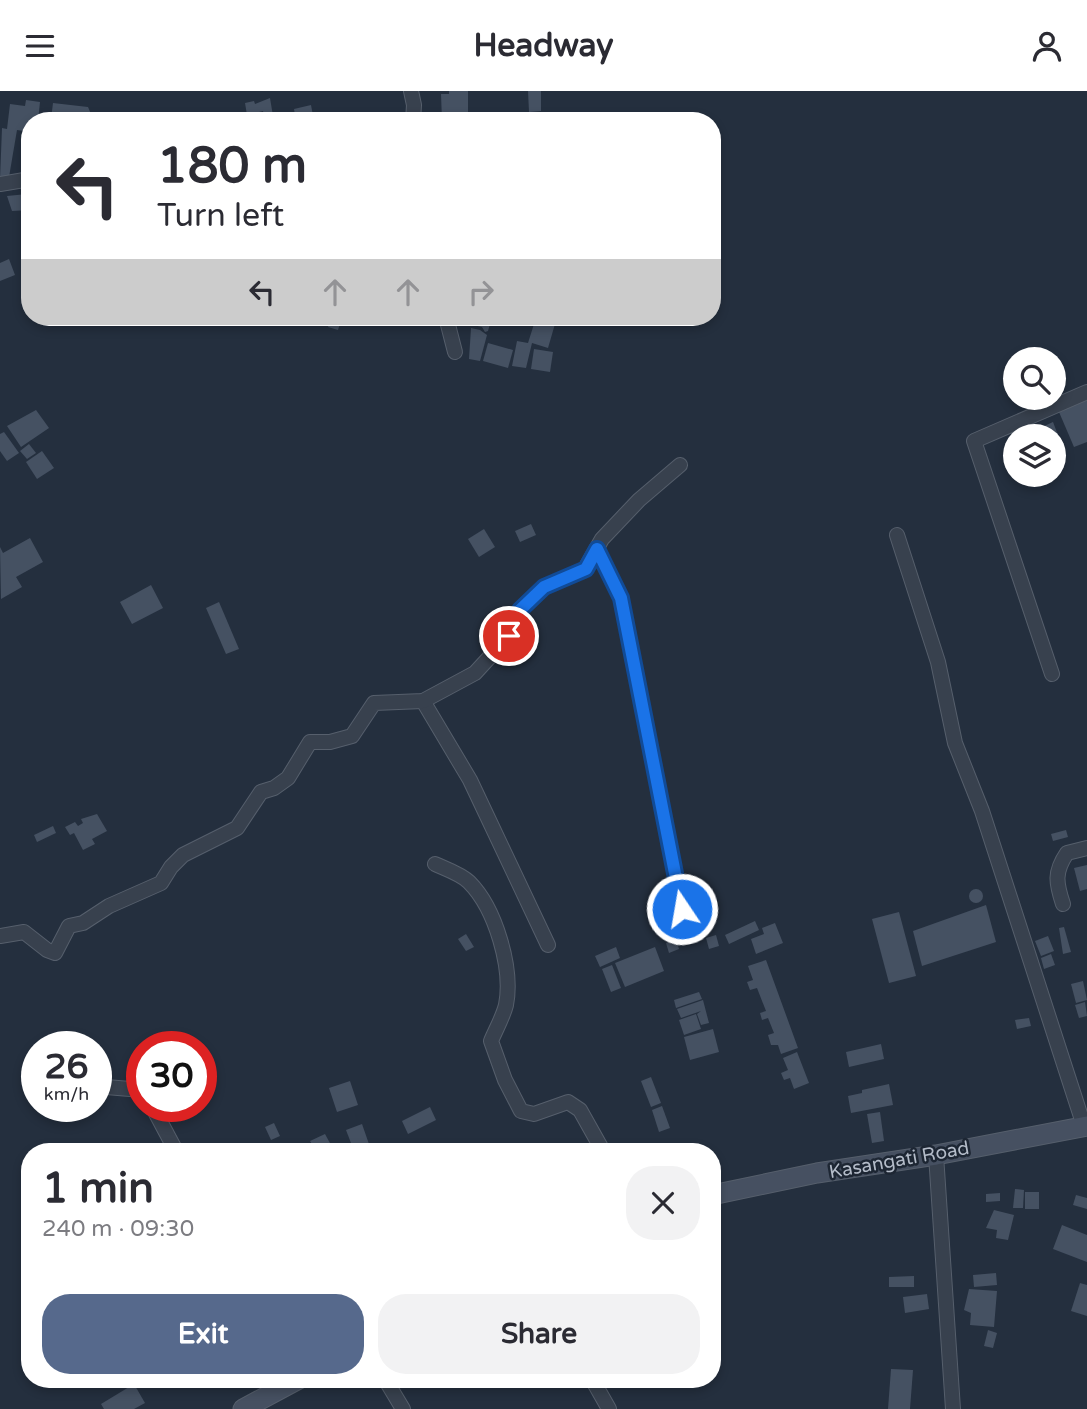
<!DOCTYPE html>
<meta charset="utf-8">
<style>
:root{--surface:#fff;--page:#f2f2f3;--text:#2b2b33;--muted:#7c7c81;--accent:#56698c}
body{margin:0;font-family:"Varela Round",sans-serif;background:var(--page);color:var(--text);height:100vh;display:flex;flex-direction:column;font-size:26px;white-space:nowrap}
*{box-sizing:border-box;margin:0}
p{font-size:23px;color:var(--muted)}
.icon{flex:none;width:38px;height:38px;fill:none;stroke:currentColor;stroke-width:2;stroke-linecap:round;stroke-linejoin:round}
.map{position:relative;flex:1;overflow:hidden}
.panel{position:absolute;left:21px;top:1052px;width:700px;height:245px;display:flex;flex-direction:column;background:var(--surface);border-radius:28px;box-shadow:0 4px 10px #0003}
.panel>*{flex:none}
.banner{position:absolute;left:21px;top:21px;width:700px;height:214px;border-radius:28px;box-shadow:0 4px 10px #0003;background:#fff;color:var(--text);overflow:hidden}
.controls{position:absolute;left:1003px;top:256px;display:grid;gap:14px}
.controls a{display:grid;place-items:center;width:63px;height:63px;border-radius:50%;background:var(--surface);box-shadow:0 4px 10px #0003;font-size:35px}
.speed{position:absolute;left:21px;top:940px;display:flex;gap:14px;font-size:35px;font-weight:700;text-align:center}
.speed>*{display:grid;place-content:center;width:91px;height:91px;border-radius:50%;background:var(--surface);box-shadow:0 4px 10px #0003;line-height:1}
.speed small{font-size:18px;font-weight:400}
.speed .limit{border:10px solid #d22;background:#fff;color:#111}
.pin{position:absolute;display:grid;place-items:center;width:60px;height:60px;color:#fff;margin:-30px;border:4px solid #fff;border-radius:50%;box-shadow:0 2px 7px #0007}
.me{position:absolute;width:77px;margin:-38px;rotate:348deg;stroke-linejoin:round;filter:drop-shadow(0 0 5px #0008)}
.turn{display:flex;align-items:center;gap:24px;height:147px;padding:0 21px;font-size:32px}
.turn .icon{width:91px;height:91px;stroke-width:2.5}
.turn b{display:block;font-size:49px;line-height:60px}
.lanes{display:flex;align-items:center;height:66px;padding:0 21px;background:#0003;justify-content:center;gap:35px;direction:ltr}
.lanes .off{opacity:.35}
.round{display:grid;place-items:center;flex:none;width:74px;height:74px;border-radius:28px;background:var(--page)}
.summary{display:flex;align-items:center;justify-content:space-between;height:119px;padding:0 21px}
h1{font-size:42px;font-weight:700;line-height:52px}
.primary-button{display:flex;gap:14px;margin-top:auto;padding:14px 21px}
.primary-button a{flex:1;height:80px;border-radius:28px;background:var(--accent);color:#fff;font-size:28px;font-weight:700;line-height:80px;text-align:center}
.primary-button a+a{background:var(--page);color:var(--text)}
header{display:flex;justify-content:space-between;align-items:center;height:91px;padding:0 21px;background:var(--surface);font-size:32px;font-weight:700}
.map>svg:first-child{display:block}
</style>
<header><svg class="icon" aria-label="menu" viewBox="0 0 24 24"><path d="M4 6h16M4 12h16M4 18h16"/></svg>Headway<svg class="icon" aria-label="person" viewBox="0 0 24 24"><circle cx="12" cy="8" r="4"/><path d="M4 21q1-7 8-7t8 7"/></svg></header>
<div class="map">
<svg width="1087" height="1318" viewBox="0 0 1087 1318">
<rect width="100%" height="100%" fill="#242f3e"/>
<g fill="#455162">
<polygon points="449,0 468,0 468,22 451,22 451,29 442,30 441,3 449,3"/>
<polygon points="528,0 541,0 541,20 529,21"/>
<polygon points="270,7 273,25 265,27 263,20 247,24 245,12 254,10 255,13"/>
<polygon points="26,9 40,11 38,30 30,30 30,41 17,39 9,86 0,88 2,37 7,38 10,13 25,15"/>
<polygon points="53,12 88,16 94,30 51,28"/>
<polygon points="311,14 314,30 296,30 294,18"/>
<polygon points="27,103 30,119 12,120 7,105"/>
<polygon points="9,168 15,184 0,190 0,172"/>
<polygon points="331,226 342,226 338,239 328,236"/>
<polygon points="457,226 492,226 488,240 485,241 482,236 456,230"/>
<polygon points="523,226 557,226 548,257 532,252 526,277 512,275 517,250 528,252 534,233 522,229"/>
<polygon points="471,237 480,239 487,244 480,270 469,268"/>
<polygon points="488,252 513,259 508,277 483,270"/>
<polygon points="534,258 553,261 550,281 531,278"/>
<polygon points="1087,308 1087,351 1074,356 1059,321"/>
<polygon points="36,319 49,337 21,356 7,335"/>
<polygon points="1053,331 1061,352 1054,355 1054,345 1044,345 1040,337"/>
<polygon points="4,341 19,362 7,370 0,360 0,343"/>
<polygon points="29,353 36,362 27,368 20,360"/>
<polygon points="42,360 54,377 37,388 26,371"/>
<polygon points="531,433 536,444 520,451 515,440"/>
<polygon points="484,438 495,456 479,466 468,448"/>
<polygon points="30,447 43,471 16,486 22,496 1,508 0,456 3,462"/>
<polygon points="151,494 163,517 132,533 120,511"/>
<polygon points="219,511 239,558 226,563 206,517"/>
<polygon points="97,723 107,740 92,748 95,753 83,759 74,742 70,744 65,736 75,731 78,735 83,732 81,728"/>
<polygon points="53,735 56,742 37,751 34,744"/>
<polygon points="1066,739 1068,746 1053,750 1051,743"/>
<polygon points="1087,774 1087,798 1080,800 1074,777"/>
<circle cx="976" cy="805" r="7"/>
<polygon points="986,814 996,851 922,875 913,840"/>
<polygon points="899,821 916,885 889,892 872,828"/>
<polygon points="755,830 759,839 729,853 725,844"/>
<polygon points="775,832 783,852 756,863 751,848 764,843 762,837"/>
<polygon points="1064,836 1071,861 1063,863 1059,837"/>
<polygon points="466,843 474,856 466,860 458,848"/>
<polygon points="716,844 719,855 709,858 706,847"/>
<polygon points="1048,845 1054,860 1041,865 1035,850"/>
<polygon points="676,848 679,858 669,862 666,852"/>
<polygon points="616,856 620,867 600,876 595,865"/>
<polygon points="655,856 664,880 625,896 615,872"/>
<polygon points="1051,863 1055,874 1044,878 1041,867"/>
<polygon points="766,869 798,957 781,963 778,954 771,954 768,944 774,942 768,927 762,929 760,922 766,920 757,897 750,899 747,891 753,889 748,875"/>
<polygon points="612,874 621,897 611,901 602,878"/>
<polygon points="1083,890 1087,909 1076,912 1071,893"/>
<polygon points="699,901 702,908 676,917 674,909"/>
<polygon points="703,909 709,932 701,934 697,923 701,920 681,927 677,918"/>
<polygon points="1085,911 1087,925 1079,927 1075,914"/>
<polygon points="696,923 701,938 684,944 679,929"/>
<polygon points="1029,927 1031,935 1017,938 1015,929"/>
<polygon points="713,938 719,961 690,969 684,946"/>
<polygon points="881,953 884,968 849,976 846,961"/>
<polygon points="797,961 809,992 794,998 790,987 784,989 781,982 788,979 783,967"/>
<polygon points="651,986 661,1012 651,1016 641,990"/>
<polygon points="350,990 358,1014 337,1021 329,997"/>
<polygon points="889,993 893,1014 851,1022 848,1005 862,1002 862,999"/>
<polygon points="662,1015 670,1037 659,1041 652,1019"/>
<polygon points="430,1016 436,1029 408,1043 402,1030"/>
<polygon points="880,1021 884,1050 872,1052 867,1023"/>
<polygon points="274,1032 280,1045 271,1049 265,1036"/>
<polygon points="362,1033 370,1056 354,1060 346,1039"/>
<polygon points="325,1043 331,1054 316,1060 310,1050"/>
<polygon points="1015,1098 1024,1099 1023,1117 1013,1117"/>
<rect x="1025" y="1101" width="14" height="17"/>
<polygon points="1000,1102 1000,1110 986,1111 986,1103"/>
<polygon points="1076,1104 1087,1107 1087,1118 1073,1114"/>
<polygon points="994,1119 1014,1124 1008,1149 996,1147 997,1139 986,1137"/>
<polygon points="1062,1134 1087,1144 1087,1171 1053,1158"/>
<polygon points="996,1182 997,1194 974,1196 973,1184"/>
<polygon points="914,1185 914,1196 889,1196 889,1186"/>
<polygon points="1080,1192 1087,1194 1087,1225 1071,1220"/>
<polygon points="969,1198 997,1200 994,1236 970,1234 971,1222 964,1219"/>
<polygon points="927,1203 929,1218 905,1222 903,1206"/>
<polygon points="988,1239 997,1242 993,1257 984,1255"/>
<polygon points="891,1278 913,1279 910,1318 888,1318"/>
<polygon points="134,1293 145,1312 134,1318 104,1318 101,1313"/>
</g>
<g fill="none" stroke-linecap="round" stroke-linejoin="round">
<g stroke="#565f6c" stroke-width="16">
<g id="street">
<polyline points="411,0 414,14 413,30"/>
<polyline points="523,30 531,30"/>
<polyline points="0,93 30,88"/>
<polyline points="446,226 455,261"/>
<polyline points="897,444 938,571 955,652 982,720 1084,1035"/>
<polyline points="597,458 621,507 682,818"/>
<polyline points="1052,583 974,350 1087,301"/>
<polyline points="423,610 470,689 548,854"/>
<path d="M435,773C446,778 461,783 469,791C496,818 513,878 506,914C503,926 496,938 491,950L505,989L521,1020L534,1023L568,1011L580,1019L603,1060"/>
<path d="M1063,813C1056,792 1054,781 1067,762L1087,757"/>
<polyline points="0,845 24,841 47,859 55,862 69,835 83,832 109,815 161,792 171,776 183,764 237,737 261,701 274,697 288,687 310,651 330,651 352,645 374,612 423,610 475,582 509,545 520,519 544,496 585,478 602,448 639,409 680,374"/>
<polyline points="101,991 106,996 142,999"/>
<polyline points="152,1015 176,1060"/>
<polyline points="936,1064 953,1318"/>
<polyline points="385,1288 403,1318"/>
<polyline points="592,1288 609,1318"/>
</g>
</g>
<g stroke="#565f6c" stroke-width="21">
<g id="secondary">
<polyline points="712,1104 817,1082 936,1064 1087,1035"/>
<polyline points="243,1318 299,1288"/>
</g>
</g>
<use href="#street" stroke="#38414e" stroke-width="14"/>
<use href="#secondary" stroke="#465061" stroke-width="19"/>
</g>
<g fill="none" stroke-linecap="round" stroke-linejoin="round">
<g stroke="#114b97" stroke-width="18">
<polyline id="route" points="509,545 520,519 544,496 586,478 597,458 621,507 682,818"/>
</g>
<use href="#route" stroke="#1a73e8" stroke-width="12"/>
</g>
<g text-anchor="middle" stroke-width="5" stroke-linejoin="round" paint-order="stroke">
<g font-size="19" fill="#b4bcc9" stroke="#1d2633">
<text transform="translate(899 1068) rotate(-10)" y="7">Kasangati Road</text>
</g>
</g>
</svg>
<div class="controls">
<a><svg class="icon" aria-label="search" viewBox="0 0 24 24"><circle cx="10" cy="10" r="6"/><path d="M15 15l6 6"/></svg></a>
<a><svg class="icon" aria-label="layers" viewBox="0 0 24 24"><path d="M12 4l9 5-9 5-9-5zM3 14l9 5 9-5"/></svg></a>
</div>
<div class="speed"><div>26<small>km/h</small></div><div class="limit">30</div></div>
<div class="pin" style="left:509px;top:545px;background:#d93025"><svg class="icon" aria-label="arrive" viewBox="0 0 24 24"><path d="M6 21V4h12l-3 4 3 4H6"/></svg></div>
<svg class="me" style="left:682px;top:818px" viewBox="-20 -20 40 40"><circle r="17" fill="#1a73e8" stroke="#fff" stroke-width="3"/><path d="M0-11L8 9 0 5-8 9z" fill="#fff"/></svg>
<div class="banner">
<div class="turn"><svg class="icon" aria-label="left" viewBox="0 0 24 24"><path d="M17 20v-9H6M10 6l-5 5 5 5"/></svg><div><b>180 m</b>Turn left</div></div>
<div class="lanes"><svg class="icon" aria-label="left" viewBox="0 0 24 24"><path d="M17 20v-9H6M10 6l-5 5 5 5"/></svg><svg class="icon off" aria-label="ahead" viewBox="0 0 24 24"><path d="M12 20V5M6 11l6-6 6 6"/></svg><svg class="icon off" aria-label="ahead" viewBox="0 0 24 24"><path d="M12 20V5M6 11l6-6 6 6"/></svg><svg class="icon off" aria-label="right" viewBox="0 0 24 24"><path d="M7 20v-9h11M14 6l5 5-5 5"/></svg></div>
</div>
<section class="panel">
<div class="summary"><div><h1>1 min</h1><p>240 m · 09:30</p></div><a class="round"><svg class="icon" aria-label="close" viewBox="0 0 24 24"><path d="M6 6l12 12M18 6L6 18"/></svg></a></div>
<div class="primary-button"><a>Exit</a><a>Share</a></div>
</section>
</div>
